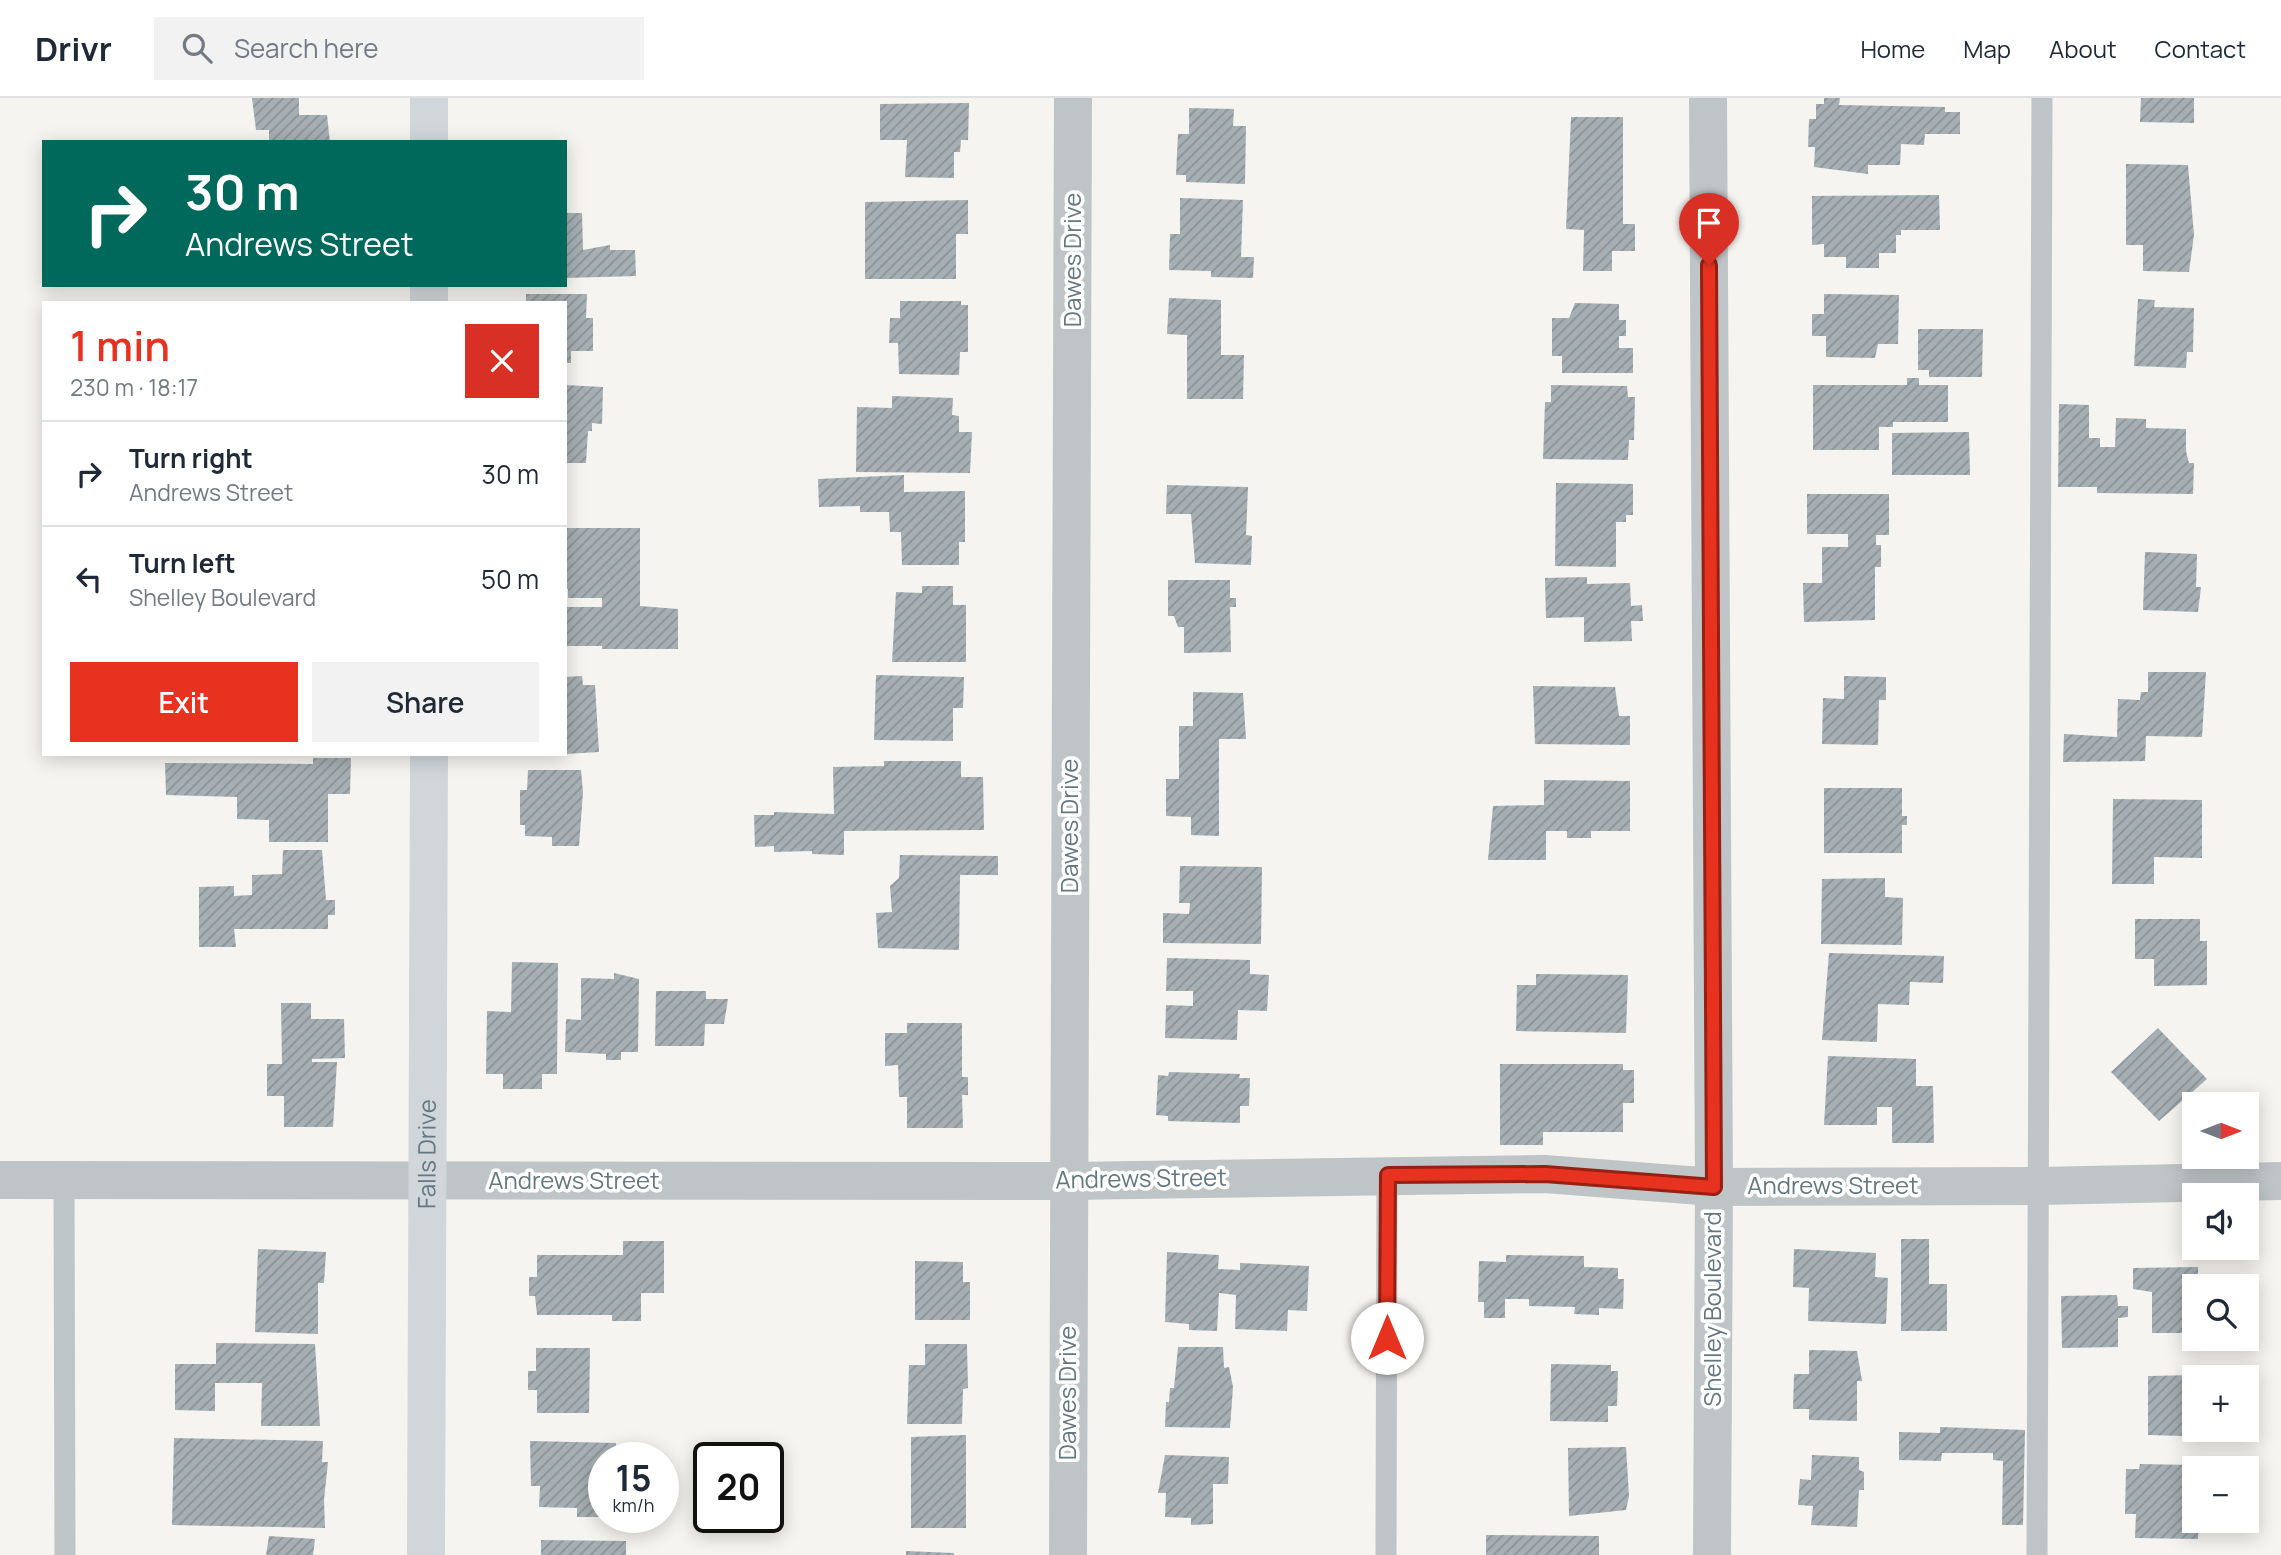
<!DOCTYPE html>
<meta charset="utf-8">
<style>
:root{--surface:#fff;--page:#f2f2f3;--text:#1f2937;--muted:#747a83;--line:#e0e1e3;--accent:#e6321f}
body{margin:0;font-family:Manrope,sans-serif;background:var(--page);color:var(--text);height:100vh;display:flex;flex-direction:column;font-size:26px;white-space:nowrap}
*{box-sizing:border-box;margin:0}
p{font-size:23px;color:var(--muted)}
.icon{flex:none;width:38px;height:38px;fill:none;stroke:currentColor;stroke-width:2;stroke-linecap:round;stroke-linejoin:round}
.map{position:relative;flex:1;overflow:hidden}
.details{position:absolute;left:42px;top:203px;width:525px;height:455px;display:flex;flex-direction:column;background:var(--surface);border-radius:0px;box-shadow:0 4px 18px #0003}
.details>*{flex:none}
.hud{position:absolute;left:42px;top:42px;width:525px;height:147px;border-radius:0px;box-shadow:0 4px 18px #0003;background:#00695c;color:#fff;overflow:hidden}
.needle{width:46px;rotate:90deg}
.buttons{position:absolute;left:2182px;top:994px;display:grid;gap:14px}
.buttons a{display:grid;place-items:center;width:77px;height:77px;border-radius:0px;background:var(--surface);box-shadow:0 4px 18px #0003;font-size:35px}
.speed{position:absolute;left:588px;top:1344px;display:flex;gap:14px;font-size:35px;font-weight:700;text-align:center}
.speed>*{display:grid;place-content:center;width:91px;height:91px;border-radius:50%;background:var(--surface);box-shadow:0 4px 18px #0003;line-height:1}
.speed small{font-size:18px;font-weight:400}
.speed .limit{border:4px solid #111;border-radius:10px;background:#fff;color:#111}
.pin{position:absolute;display:grid;place-items:center;width:60px;height:60px;color:#fff;margin:-72px -30px;border-radius:50% 50% 50% 0;rotate:-45deg;box-shadow:0 0 7px #0007}
.pin .icon{rotate:45deg}
.me{position:absolute;width:77px;margin:-38px;rotate:0deg;stroke-linejoin:round;filter:drop-shadow(0 0 5px #0008)}
.turn{display:flex;align-items:center;gap:24px;height:147px;padding:0 28px;font-size:32px}
.turn .icon{width:91px;height:91px;stroke-width:2.5}
.turn b{display:block;font-size:49px;line-height:60px}
.round{display:grid;place-items:center;flex:none;width:74px;height:74px;border-radius:0px;background:var(--page)}
.overview{display:flex;align-items:center;justify-content:space-between;height:119px;padding:0 28px}
h1{font-size:42px;font-weight:600;line-height:52px;color:var(--accent)}
.action{display:flex;gap:14px;margin-top:auto;padding:14px 28px}
.action a{flex:1;height:80px;border-radius:0px;background:var(--accent);color:#fff;font-size:28px;font-weight:600;line-height:80px;text-align:center}
.action a+a{background:var(--page);color:var(--text)}
ul{padding:0;list-style:none}
li{display:flex;align-items:center;gap:21px;height:105px;padding:0 28px;border-top:2px solid var(--line)}
li div{flex:1}
li b{display:block;font-size:26px}
li em{font-style:normal}
header{display:flex;align-items:center;gap:42px;box-sizing:border-box;height:98px;padding:0 35px;background:var(--surface);border-bottom:2px solid var(--line)}
header strong{font-size:33px}
nav{display:flex;gap:38px;margin-inline-start:auto;font-size:24px}
.search{width:490px;height:63px;background:var(--page);display:flex;align-items:center;gap:18px;box-sizing:border-box;padding:0 24px;border-radius:0px;color:var(--muted);font-size:26px}
.map>svg:first-child{display:block}
</style>
<header>
<strong>Drivr</strong>
<div class="search"><svg class="icon" aria-label="search" viewBox="0 0 24 24"><circle cx="10" cy="10" r="6"/><path d="M15 15l6 6"/></svg>Search here</div>
<nav><a>Home</a><a>Map</a><a>About</a><a>Contact</a></nav>
</header>
<div class="map">
<svg width="2281" height="1457" viewBox="0 0 2281 1457">
<defs>
<pattern id="building-hatch" width="6" height="6" patternUnits="userSpaceOnUse" patternTransform="scale(1.75)"><rect width="6" height="6" fill="#a6afb3"/><path d="M-1 1l2-2M0 6l6-6M5 7l2-2" fill="none" stroke="#8b9397"/></pattern>
</defs>
<rect width="100%" height="100%" fill="#f5f4f0"/>
<g fill="url(#building-hatch)">
<polygon points="252,0 299,0 299,17 327,17 330,44 269,44 269,32 256,32"/>
<polygon points="1824,0 1840,0 1839,7 1945,9 1945,14 1960,14 1960,36 1925,36 1924,47 1901,46 1900,67 1868,67 1868,76 1814,69 1815,49 1808,49 1809,21 1816,21 1816,6 1824,6"/>
<polygon points="2141,0 2194,0 2194,25 2140,24"/>
<polygon points="969,5 968,42 961,42 960,54 954,54 954,80 905,79 907,42 880,42 880,6"/>
<polygon points="1189,10 1234,11 1233,28 1246,28 1245,86 1186,84 1186,77 1176,77 1178,36 1189,36"/>
<polygon points="1571,19 1623,19 1623,126 1635,126 1635,153 1612,153 1612,173 1583,173 1584,132 1566,131"/>
<polygon points="2126,66 2188,67 2194,137 2189,174 2143,173 2143,147 2126,147"/>
<polygon points="1939,97 1940,132 1901,132 1901,137 1896,137 1896,155 1879,155 1879,170 1846,170 1846,159 1824,159 1824,146 1812,147 1812,98"/>
<polygon points="1180,100 1243,102 1241,159 1254,159 1253,180 1211,179 1211,173 1169,172 1170,136 1180,136"/>
<polygon points="968,102 968,136 956,136 956,181 865,181 865,104"/>
<polygon points="565,115 582,115 583,152 610,147 610,152 635,152 636,178 565,180"/>
<polygon points="526,196 587,196 586,220 593,220 593,253 571,253 571,265 565,265 565,205 526,205"/>
<polygon points="1824,196 1899,197 1898,246 1878,246 1875,260 1826,259 1826,238 1812,238 1812,216 1824,216"/>
<polygon points="1169,200 1221,202 1221,257 1244,257 1243,301 1187,301 1187,237 1167,236"/>
<polygon points="2138,201 2155,202 2154,209 2194,210 2193,254 2187,254 2186,270 2134,268"/>
<polygon points="900,203 961,203 961,207 968,207 968,254 960,254 959,277 899,276 898,245 889,245 890,220 900,220"/>
<polygon points="1575,205 1619,206 1619,222 1626,222 1626,238 1619,238 1619,250 1633,250 1633,275 1562,275 1562,258 1552,258 1552,220 1569,220"/>
<polygon points="1918,231 1983,231 1982,279 1929,279 1929,272 1918,272"/>
<polygon points="1907,280 1919,280 1919,287 1948,287 1948,324 1893,324 1893,329 1879,329 1879,352 1813,352 1813,287 1907,287"/>
<polygon points="565,287 603,289 602,326 592,325 592,333 588,333 586,365 565,365"/>
<polygon points="1551,287 1627,288 1628,299 1635,299 1634,342 1629,342 1628,362 1543,361 1545,304 1551,304"/>
<polygon points="892,298 953,300 952,317 959,318 959,334 972,334 970,375 856,374 857,309 892,310"/>
<polygon points="2059,306 2089,307 2089,340 2100,340 2100,349 2115,349 2116,320 2146,321 2146,330 2186,331 2186,353 2189,365 2194,365 2193,396 2097,395 2097,389 2058,389"/>
<polygon points="1969,334 1970,377 1892,377 1892,335"/>
<polygon points="904,377 904,394 965,393 965,444 959,444 959,467 902,467 901,434 890,434 889,414 860,414 860,408 819,409 818,381"/>
<polygon points="1556,385 1633,386 1633,417 1626,417 1626,424 1616,424 1616,469 1555,468"/>
<polygon points="1167,387 1248,389 1246,437 1252,438 1251,467 1195,465 1191,416 1166,416"/>
<polygon points="1807,396 1889,396 1889,437 1876,437 1876,447 1881,447 1881,469 1875,469 1875,522 1804,524 1803,485 1822,485 1822,449 1848,449 1848,436 1807,436"/>
<polygon points="565,430 640,430 640,508 678,511 678,551 602,551 602,548 565,548 565,509 602,509 602,500 568,500 568,491 565,491"/>
<polygon points="2145,454 2197,456 2196,489 2201,489 2198,514 2143,512"/>
<polygon points="1587,479 1587,486 1630,485 1631,508 1642,507 1643,523 1631,523 1632,543 1584,544 1584,519 1546,520 1545,480"/>
<polygon points="1168,482 1230,482 1230,500 1236,500 1236,509 1230,509 1231,554 1184,555 1184,529 1178,529 1174,518 1168,518"/>
<polygon points="922,488 953,488 953,507 966,507 966,564 892,564 896,494 922,495"/>
<polygon points="2148,574 2206,574 2202,639 2146,638 2145,663 2063,664 2064,636 2117,639 2118,601 2140,602 2141,594 2148,594"/>
<polygon points="876,577 964,579 963,610 953,610 953,643 874,642"/>
<polygon points="582,578 583,587 595,587 599,654 565,656 565,579"/>
<polygon points="1844,578 1886,579 1886,602 1879,602 1878,647 1822,646 1823,600 1844,601"/>
<polygon points="1533,588 1615,589 1619,618 1630,618 1630,647 1535,646"/>
<polygon points="1193,594 1243,595 1246,641 1219,641 1219,738 1191,737 1191,719 1166,718 1166,681 1179,681 1179,628 1193,628"/>
<polygon points="313,660 351,660 350,696 328,696 328,744 269,744 269,722 237,721 237,699 166,697 165,665 313,666"/>
<polygon points="884,663 961,663 961,679 983,679 984,732 844,733 844,757 812,756 812,753 774,754 774,748 755,749 754,717 774,717 774,714 834,716 833,669 884,668"/>
<polygon points="528,672 581,672 583,694 579,748 552,748 552,739 525,738 525,727 520,727 520,692 527,692"/>
<polygon points="1544,682 1630,683 1630,733 1591,733 1591,740 1567,740 1567,733 1546,733 1546,762 1488,762 1493,708 1544,707"/>
<polygon points="1824,690 1902,690 1902,718 1907,718 1907,727 1902,727 1902,755 1824,755"/>
<polygon points="2113,701 2202,702 2202,760 2154,759 2154,786 2112,786"/>
<polygon points="283,752 322,752 326,802 335,802 335,817 328,817 328,831 234,831 236,849 199,849 199,789 234,788 234,798 252,797 252,777 282,776"/>
<polygon points="900,757 998,758 998,777 960,777 959,852 878,850 876,815 892,814 890,788 899,780"/>
<polygon points="1180,768 1262,769 1261,846 1163,845 1163,815 1189,816 1190,805 1179,805"/>
<polygon points="1885,780 1885,799 1903,800 1902,847 1821,846 1822,781"/>
<polygon points="2135,821 2200,821 2200,843 2207,843 2207,887 2154,888 2154,861 2135,861"/>
<polygon points="1829,855 1944,858 1943,885 1910,884 1909,907 1878,906 1877,944 1822,942"/>
<polygon points="1167,860 1250,862 1250,876 1269,877 1267,913 1238,912 1237,942 1165,940 1166,907 1193,908 1193,893 1166,893"/>
<polygon points="512,864 558,865 557,976 542,976 542,991 503,991 503,976 486,976 487,913 511,914"/>
<polygon points="614,875 639,881 638,954 621,954 621,962 606,962 606,956 565,954 566,921 581,922 581,880 614,881"/>
<polygon points="1536,876 1628,877 1626,935 1516,933 1517,887 1536,887"/>
<polygon points="656,893 706,893 706,901 728,901 724,926 705,926 704,948 655,948"/>
<polygon points="281,905 311,905 311,921 344,921 345,960 312,961 312,964 337,964 333,1029 284,1029 284,998 267,998 267,966 282,966"/>
<polygon points="907,925 962,925 962,979 968,979 968,997 962,997 963,1030 907,1030 907,999 899,999 898,967 885,968 885,935 907,935"/>
<polygon points="2158,930 2207,981 2159,1023 2111,974"/>
<polygon points="1828,958 1916,961 1916,988 1933,988 1934,1045 1892,1045 1892,1009 1877,1009 1877,1027 1824,1027"/>
<polygon points="1500,966 1623,966 1623,972 1634,972 1634,1005 1623,1005 1623,1034 1543,1034 1543,1047 1500,1047"/>
<polygon points="1169,974 1240,976 1239,980 1250,980 1249,1008 1240,1008 1240,1025 1168,1023 1168,1018 1156,1017 1158,977 1168,978"/>
<polygon points="1901,1141 1929,1141 1929,1186 1947,1186 1947,1233 1901,1233"/>
<polygon points="623,1143 664,1143 664,1195 641,1195 641,1223 612,1223 612,1217 537,1217 535,1198 529,1198 529,1179 537,1179 537,1157 623,1157"/>
<polygon points="258,1151 326,1154 324,1185 318,1185 318,1236 255,1234"/>
<polygon points="1794,1151 1876,1155 1875,1179 1888,1180 1886,1226 1808,1223 1809,1190 1793,1189"/>
<polygon points="1167,1154 1219,1157 1218,1171 1240,1172 1240,1165 1309,1168 1307,1213 1288,1212 1287,1233 1235,1231 1236,1197 1219,1195 1217,1233 1189,1232 1189,1226 1165,1224"/>
<polygon points="1506,1157 1584,1158 1584,1169 1618,1170 1618,1181 1624,1181 1623,1211 1599,1210 1599,1217 1574,1216 1575,1209 1529,1208 1529,1201 1505,1201 1505,1220 1484,1220 1484,1204 1478,1204 1479,1163 1506,1164"/>
<polygon points="915,1163 963,1164 963,1184 970,1184 970,1222 915,1222"/>
<polygon points="2198,1169 2198,1188 2194,1188 2194,1235 2152,1235 2152,1194 2133,1191 2133,1170"/>
<polygon points="2117,1197 2118,1208 2128,1208 2128,1219 2118,1220 2118,1249 2062,1250 2061,1198"/>
<polygon points="216,1245 315,1246 320,1328 261,1328 262,1285 215,1285 215,1313 175,1312 175,1266 216,1266"/>
<polygon points="925,1246 967,1246 968,1290 963,1291 962,1326 907,1326 909,1267 925,1267"/>
<polygon points="1178,1249 1223,1249 1224,1270 1229,1269 1233,1289 1230,1330 1165,1329 1166,1304 1169,1304 1170,1290 1174,1290"/>
<polygon points="536,1250 590,1250 589,1315 537,1315 537,1292 528,1292 528,1273 536,1273"/>
<polygon points="1809,1252 1857,1253 1862,1283 1857,1283 1857,1323 1809,1322 1809,1311 1793,1311 1794,1276 1809,1276"/>
<polygon points="1551,1266 1611,1267 1611,1273 1618,1273 1617,1308 1608,1308 1608,1324 1550,1323"/>
<polygon points="2194,1277 2194,1332 2220,1332 2220,1339 2148,1337 2148,1278"/>
<polygon points="1940,1329 2025,1332 2023,1427 2002,1427 2003,1363 1993,1362 1993,1355 1942,1355 1941,1363 1899,1362 1899,1334 1940,1335"/>
<polygon points="966,1337 966,1430 911,1430 911,1339"/>
<polygon points="174,1340 323,1343 322,1364 328,1364 324,1402 325,1430 172,1427"/>
<polygon points="530,1343 616,1345 616,1360 604,1360 604,1367 599,1367 595,1373 595,1386 604,1387 604,1419 577,1419 577,1410 539,1409 540,1388 531,1388"/>
<polygon points="1626,1349 1629,1398 1626,1412 1569,1418 1568,1350"/>
<polygon points="1165,1357 1229,1359 1228,1386 1213,1386 1213,1426 1191,1427 1191,1420 1165,1419 1166,1395 1158,1395"/>
<polygon points="1812,1357 1859,1359 1859,1372 1864,1374 1864,1392 1859,1392 1857,1429 1811,1427 1813,1408 1798,1407 1800,1381 1811,1382"/>
<polygon points="2140,1366 2193,1367 2194,1423 2199,1423 2198,1441 2135,1440 2136,1416 2125,1416 2126,1371 2139,1371"/>
<polygon points="1486,1437 1599,1438 1599,1457 1486,1457"/>
<polygon points="269,1438 315,1441 313,1457 266,1457"/>
<polygon points="541,1442 626,1443 626,1457 541,1457"/>
<polygon points="906,1453 954,1455 954,1457 906,1457"/>
</g>
<g fill="none" stroke-linecap="round" stroke-linejoin="round">
<g stroke="#bfc4c6" stroke-width="21">
<polyline points="64,1082 65,1457"/>
<polyline points="1386,1457 1387,1077"/>
<polyline points="2037,1457 2042,0"/>
</g>
<g stroke="#bfc4c6" stroke-width="38">
<polyline points="1708,0 1714,1089 1712,1457"/>
<polyline points="0,1082 1069,1083 1545,1076 1714,1089 2038,1088 2281,1083"/>
<polyline points="1068,1457 1073,0"/>
</g>
<g stroke="#d1d6da" stroke-width="38">
<polyline points="429,0 429,44"/>
<polyline points="429,187 429,205"/>
<path id="s1" d="M426,1457L429,656"/>
</g>
</g>
<g fill="none" stroke-linecap="round" stroke-linejoin="round">
<g stroke="#962014" stroke-width="18">
<polyline id="route" points="1387,1240 1388,1077 1545,1076 1714,1089 1709,167"/>
</g>
<use href="#route" stroke="#e6321f" stroke-width="12"/>
</g>
<g text-anchor="middle" stroke-width="7" stroke-linejoin="round" paint-order="stroke">
<g font-size="24" fill="#637882" stroke="#fff">
<text transform="translate(1073 162) rotate(-90)" y="8">Dawes Drive</text>
<text transform="translate(1070 728) rotate(-90)" y="8">Dawes Drive</text>
<text dy="8" stroke="none"><textPath href="#s1" startOffset="401">Falls Drive</textPath></text>
<text transform="translate(1141 1081) rotate(-1)" y="8">Andrews Street</text>
<text x="574" y="1091">Andrews Street</text>
<text x="1833" y="1096">Andrews Street</text>
<text transform="translate(1713 1211) rotate(-90)" y="8">Shelley Boulevard</text>
<text transform="translate(1068 1295) rotate(-90)" y="8">Dawes Drive</text>
</g>
</g>
</svg>
<div class="buttons">
<a><svg class="needle" viewBox="-14 -14 28 28"><path d="M0-13l5 13h-10z" fill="#e53935"/><path d="M0 13l5-13h-10z" fill="#747a83"/></svg></a>
<a><svg class="icon" aria-label="sound" viewBox="0 0 24 24"><path d="M4 9h4l5-4v14l-5-4H4zM17 9q2 3 0 6"/></svg></a>
<a><svg class="icon" aria-label="search" viewBox="0 0 24 24"><circle cx="10" cy="10" r="6"/><path d="M15 15l6 6"/></svg></a>
<a>+</a>
<a>−</a>
</div>
<div class="speed"><div>15<small>km/h</small></div><div class="limit">20</div></div>
<div class="pin" style="left:1709px;top:167px;background:#d93025"><svg class="icon" aria-label="arrive" viewBox="0 0 24 24"><path d="M6 21V4h12l-3 4 3 4H6"/></svg></div>
<svg class="me" style="left:1387px;top:1240px" viewBox="-20 -20 40 40"><circle r="19" fill="#fff"/><path d="M0-13L10 11 0 6-10 11z" fill="#e6321f"/></svg>
<div class="hud">
<div class="turn"><svg class="icon" aria-label="right" viewBox="0 0 24 24"><path d="M7 20v-9h11M14 6l5 5-5 5"/></svg><div><b>30 m</b>Andrews Street</div></div>
</div>
<section class="details">
<div class="overview"><div><h1>1 min</h1><p>230 m · 18:17</p></div><a class="round" style="background:#d93025;color:#fff"><svg class="icon" aria-label="close" viewBox="0 0 24 24"><path d="M6 6l12 12M18 6L6 18"/></svg></a></div>
<ul>
<li><svg class="icon" aria-label="right" viewBox="0 0 24 24"><path d="M7 20v-9h11M14 6l5 5-5 5"/></svg><div><b>Turn right</b><p>Andrews Street</p></div><em>30 m</em></li>
<li><svg class="icon" aria-label="left" viewBox="0 0 24 24"><path d="M17 20v-9H6M10 6l-5 5 5 5"/></svg><div><b>Turn left</b><p>Shelley Boulevard</p></div><em>50 m</em></li>
</ul>
<div class="action"><a>Exit</a><a>Share</a></div>
</section>
</div>
